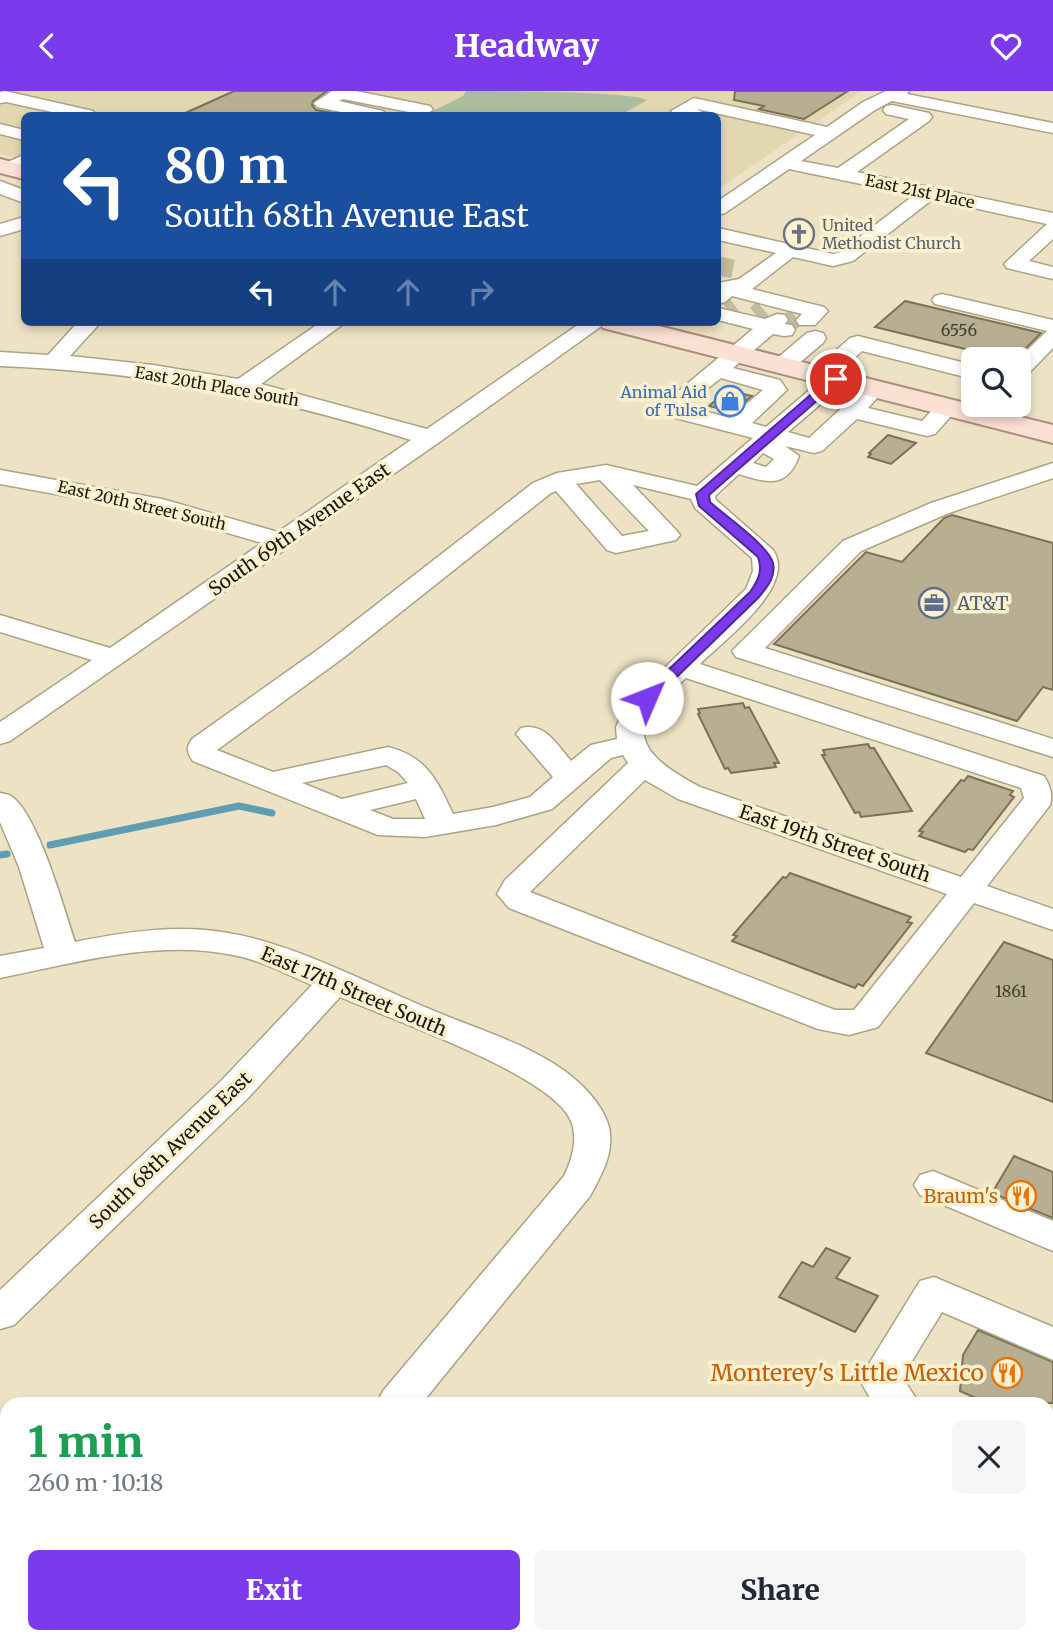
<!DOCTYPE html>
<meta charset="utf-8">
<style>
:root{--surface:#fff;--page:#f6f6f7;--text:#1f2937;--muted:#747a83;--accent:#7c3aed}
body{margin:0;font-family:Merriweather,serif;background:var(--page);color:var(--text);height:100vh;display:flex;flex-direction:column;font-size:26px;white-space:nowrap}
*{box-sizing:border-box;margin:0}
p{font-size:23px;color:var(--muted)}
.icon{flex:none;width:38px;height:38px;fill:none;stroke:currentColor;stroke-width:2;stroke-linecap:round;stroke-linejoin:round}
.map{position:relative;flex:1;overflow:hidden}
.panel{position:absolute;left:0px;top:1306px;width:1054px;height:247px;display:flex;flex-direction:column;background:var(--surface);border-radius:21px 21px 0 0;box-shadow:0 4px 10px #0003}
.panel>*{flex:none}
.top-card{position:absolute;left:21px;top:21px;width:700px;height:214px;border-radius:10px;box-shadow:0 4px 10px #0003;background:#1a4fa0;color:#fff;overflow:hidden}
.tools{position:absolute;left:961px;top:256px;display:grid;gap:14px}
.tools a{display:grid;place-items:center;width:70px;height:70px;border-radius:10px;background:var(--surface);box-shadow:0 4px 10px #0003;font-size:35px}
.pin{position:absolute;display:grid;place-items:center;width:60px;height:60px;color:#fff;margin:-30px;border:4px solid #fff;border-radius:50%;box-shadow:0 2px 7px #0007}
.me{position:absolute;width:77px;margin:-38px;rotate:46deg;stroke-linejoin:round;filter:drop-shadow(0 0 5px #0008)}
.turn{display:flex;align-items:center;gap:24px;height:147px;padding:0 28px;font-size:32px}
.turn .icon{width:91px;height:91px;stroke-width:2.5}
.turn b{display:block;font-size:49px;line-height:60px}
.lanes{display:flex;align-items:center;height:66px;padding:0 28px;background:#0003;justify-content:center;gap:35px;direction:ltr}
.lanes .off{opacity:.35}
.round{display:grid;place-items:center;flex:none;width:74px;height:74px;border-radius:10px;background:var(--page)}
.summary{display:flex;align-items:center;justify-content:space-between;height:119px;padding:0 28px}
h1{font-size:42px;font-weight:800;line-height:52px;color:#1e9e55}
.action{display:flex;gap:14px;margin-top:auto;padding:14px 28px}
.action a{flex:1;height:80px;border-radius:10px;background:var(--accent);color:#fff;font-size:28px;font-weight:800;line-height:80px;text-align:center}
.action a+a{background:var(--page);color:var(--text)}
header{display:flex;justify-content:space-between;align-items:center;height:91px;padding:0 28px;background:var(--accent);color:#fff;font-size:32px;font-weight:800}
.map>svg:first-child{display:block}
</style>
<header><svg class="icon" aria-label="back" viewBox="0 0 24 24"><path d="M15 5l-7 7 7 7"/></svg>Headway<svg class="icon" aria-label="heart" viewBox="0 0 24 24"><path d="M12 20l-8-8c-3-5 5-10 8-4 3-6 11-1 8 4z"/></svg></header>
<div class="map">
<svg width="1053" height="1552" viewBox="0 0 1053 1552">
<rect width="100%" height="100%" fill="#ede3c4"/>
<polygon fill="#e8d6c6" points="481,1545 907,1545 920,1552 476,1552"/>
<polygon fill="#e3d7b0" points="0,0 862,0 718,98 718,24 24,24 24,69 0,63"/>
<path fill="#abbd9e" d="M466,0C496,0 631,0 647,9L621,24H425L463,5Z"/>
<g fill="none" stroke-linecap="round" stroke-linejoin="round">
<g stroke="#5f9db5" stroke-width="7">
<polyline points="50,754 239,715 272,722"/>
<polyline points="0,764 7,763"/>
</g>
</g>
<g fill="#b8ae91" stroke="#7b7256" stroke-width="2">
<polygon points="234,0 327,0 313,10 312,14 316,19 345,24 181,24"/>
<polygon points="735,0 848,0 804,28 759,18 764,15 734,9"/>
<polygon points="905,210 1041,242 1015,268 1006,268 875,236"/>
<polygon points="727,299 752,305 733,321 709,315"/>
<polygon points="888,344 916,352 891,373 868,366 871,363 869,362"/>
<polygon points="952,424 1053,452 1053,599 1043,596 1017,630 774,553 866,461 902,471 944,427"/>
<polygon points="743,612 745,617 749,616 779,672 774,672 776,676 731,682 728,677 725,678 698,623 700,622 698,618"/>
<polygon points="868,653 870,657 874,657 912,720 861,726 859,721 855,722 822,664 825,664 823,659"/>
<polygon points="968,685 1013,700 1010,704 1014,706 973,759 968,758 965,761 919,745 923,741 919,740 961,689 964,690"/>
<polygon points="790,782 911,826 907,831 912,832 863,895 858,893 855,897 732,850 737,845 733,844 783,786 786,787"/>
<polygon points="1004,851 1053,869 1053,1011 926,962"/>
<polygon points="1014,1065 1053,1081 1053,1127 992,1102"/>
<polygon points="826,1157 850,1167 836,1187 878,1205 855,1241 779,1206 802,1171 813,1176"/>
<polygon points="978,1239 1053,1271 1053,1312 987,1312 960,1300 963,1264"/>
</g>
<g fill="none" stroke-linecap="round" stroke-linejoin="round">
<g stroke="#c3ba9f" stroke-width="19" stroke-dasharray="19 10" stroke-linecap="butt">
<polyline points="718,175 733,178"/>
<polyline points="726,217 733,212"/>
<polyline points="756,224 763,218"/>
<polyline points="789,232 796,226"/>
</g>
<g stroke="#aca386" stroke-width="3">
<g id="minor">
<polygon points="5,0 93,20 96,24 66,24 6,11 0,12 0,1"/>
<polygon points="332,0 356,0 430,15 433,19 424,24 343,8 339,10 383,20 386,24 356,24 317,16 314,12"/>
<polygon points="886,0 909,0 907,3 1053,32 1053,42 892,10 875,19 801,70 838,77 909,28 886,23 883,19 886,15 892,14 929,22 932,26 929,30 857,81 1053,122 1053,148 1029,170 1053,176 1053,188 1007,177 1004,173 1047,133 933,108 853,170 833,175 793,166 752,198 824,216 828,220 815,234 799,234 796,229 802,223 732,205 725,211 718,213 718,192 739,188 776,162 718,149 718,137 833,163 839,162 914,104 789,78 725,122 718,124 718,110 815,44 697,18 707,24 677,24 671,20 694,7 827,36 863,11"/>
<polygon points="0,33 24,39 24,49 0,43"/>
<polygon points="24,64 24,77 10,83 1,77 3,73"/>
<polygon points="0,90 24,99 24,112 0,103"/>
<polygon points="24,126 24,138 0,145 0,133"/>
<polygon points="942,203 1053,229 1053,257 1026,285 1018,287 1018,268 1047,240 935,213 932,209 935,205"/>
<path d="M718,217L765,228L777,223L785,224L788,229L785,233L792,234L795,239L792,244L784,245L773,243L733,277L780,289L787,299L752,332L766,336L820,290L811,284L814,279L850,247L858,245L973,274V288L862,260L838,282L844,283L847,288L844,293L788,341L809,347L859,301H875L878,306L868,317L922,330L940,311H956L959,316L935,343L927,345L857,328L822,360L814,362L785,355L799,365C787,398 767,392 739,383L715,405L716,409L773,459C798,495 723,550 700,573L1044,685C1050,694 1053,704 1050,714L987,795L1053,818V839L974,812L878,936L849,944L818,938L509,817L497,803L505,789L628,672L623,664L611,667L552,718L496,734L425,746L378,744L193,670C187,662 186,656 192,648L323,555L533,392L557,382L606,374L697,395L753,347L660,323L657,318L753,238L718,229ZM721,287L763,299L730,327L685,315ZM763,362L774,368L766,376L753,372ZM600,389L649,440L622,445L576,393ZM633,394L691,408L695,417L752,467L753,480L746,498L625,615L616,636L617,648L591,654L571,670C557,654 545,631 521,637L516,643L553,686L530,706L493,716L453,723C437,689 427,666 388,656L273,681L217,659L343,567L551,402L556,400L607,459L616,462L676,449L680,444L676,439ZM686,587L1021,697L1024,707L961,786L700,696C676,683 626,657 650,622C659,609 674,598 686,587ZM386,674L398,681L408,692L342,708L302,692ZM645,689L678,708L947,803L854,919H835L530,801ZM416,708L425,728H393L370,719Z"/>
<path d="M78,231H101L70,265L153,274L238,288L321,231H346L261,293L427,338L582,231H607L438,352L10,650L0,653V631L92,569L0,541V524L110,557L262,452L159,422L0,393V379L162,408L278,441L411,349C271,305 148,281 0,275V261L48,264Z"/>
<polygon points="815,240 823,242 826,247 823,252 791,279 775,279 772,274 775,269 807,242"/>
<polygon points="1053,372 1053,387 949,422 861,460 765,557 1053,648 1053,666 736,566 732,560 843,450 931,412"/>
<path d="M0,702C4,703 8,703 11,705C38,723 64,818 75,851C124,841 178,833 228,842C291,852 367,892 427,917C473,937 525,951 566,981C583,994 599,1010 607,1030C617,1056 603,1082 590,1105L422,1312H377L383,1300L564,1085C572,1069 579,1046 570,1028C549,983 390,928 340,906L248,1007L14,1234L0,1238V1199L222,989L312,894C286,883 261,869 233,864C157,848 74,872 0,887V865L44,857L19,776L0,731Z"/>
<polygon points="933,1080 1053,1130 1053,1160 920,1104 914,1094 920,1084"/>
<polygon points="934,1186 1053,1236 1053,1269 942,1221 902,1286 919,1312 873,1312 862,1293 862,1284 920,1190"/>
<polygon points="1053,1432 1053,1513 1046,1510 1046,1434"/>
<polygon points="180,1545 229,1545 226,1552 177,1552"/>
</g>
</g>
<g stroke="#ac8d7c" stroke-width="4">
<g id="major">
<polygon points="0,68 24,74 24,88 0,82"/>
<polygon points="599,231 643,231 1053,334 1053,352 603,237"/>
</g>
</g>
<use href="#minor" fill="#fff" fill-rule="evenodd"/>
<use href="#major" fill="#fbe0d4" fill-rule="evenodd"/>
</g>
<path fill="#7c3aed" stroke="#51269a" stroke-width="2" d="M832,285L842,288L709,404L710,411C724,424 769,455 773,472C776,486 767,496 759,506L652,610H642V604L750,501C758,490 763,480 758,466L699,415L696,403Z"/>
<defs>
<g id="church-ring" transform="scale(1.575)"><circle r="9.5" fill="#fbf1d1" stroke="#6b7280" stroke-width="1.5"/><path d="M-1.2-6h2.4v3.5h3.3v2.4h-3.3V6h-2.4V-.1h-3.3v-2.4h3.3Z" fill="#6b7280"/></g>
<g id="shop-ring" transform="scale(1.575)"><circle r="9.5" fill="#fbf1d1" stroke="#3f7fe0" stroke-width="1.5"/><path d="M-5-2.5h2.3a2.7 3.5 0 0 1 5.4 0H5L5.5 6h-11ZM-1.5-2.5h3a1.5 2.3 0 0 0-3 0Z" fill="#3f7fe0"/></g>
<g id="office-ring" transform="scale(1.575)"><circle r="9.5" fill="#fbf1d1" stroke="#5c6f8a" stroke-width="1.5"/><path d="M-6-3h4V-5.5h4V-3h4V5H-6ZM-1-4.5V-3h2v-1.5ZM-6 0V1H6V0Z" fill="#5c6f8a"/></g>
<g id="restaurant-ring" transform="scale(1.575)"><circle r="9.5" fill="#fbf1d1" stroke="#e8710a" stroke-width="1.5"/><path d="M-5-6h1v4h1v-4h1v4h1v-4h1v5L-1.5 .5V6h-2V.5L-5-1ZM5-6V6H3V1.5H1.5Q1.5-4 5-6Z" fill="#e8710a"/></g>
</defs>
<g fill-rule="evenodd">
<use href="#church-ring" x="799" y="143"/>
<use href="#shop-ring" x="730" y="310"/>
<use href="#office-ring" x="934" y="512"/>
<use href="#restaurant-ring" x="1021" y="1105"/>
<use href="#restaurant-ring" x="1007" y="1282"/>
</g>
<g text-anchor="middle" stroke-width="7" stroke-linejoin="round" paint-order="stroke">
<g font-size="16" fill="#1c180d" stroke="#fbf1d1">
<text transform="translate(920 100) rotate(12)" y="6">East 21st Place</text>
<text transform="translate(217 295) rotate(10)" y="6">East 20th Place South</text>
<text transform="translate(142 414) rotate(13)" y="6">East 20th Street South</text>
</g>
<g font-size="16" fill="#5b616d" stroke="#fbf1d1" text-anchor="start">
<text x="822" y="140">United<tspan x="822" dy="18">Methodist Church</tspan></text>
</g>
<g font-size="16" fill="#433e2e">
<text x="959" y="245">6556</text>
<text x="1011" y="906">1861</text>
</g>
<g font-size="16" fill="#366cbe" stroke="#fbf1d1" text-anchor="end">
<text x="707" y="307">Animal Aid<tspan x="707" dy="18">of Tulsa</tspan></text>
</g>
<g font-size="19" fill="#1c180d" stroke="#fbf1d1">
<text transform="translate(299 438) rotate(-35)" y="7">South 69th Avenue East</text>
<text transform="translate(835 752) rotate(19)" y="7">East 19th Street South</text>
<text transform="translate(354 900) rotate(23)" y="7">East 17th Street South</text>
<text transform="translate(170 1059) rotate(-44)" y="7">South 68th Avenue East</text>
</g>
<g font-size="19" fill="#4e5e75" stroke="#fbf1d1" text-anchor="start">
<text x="957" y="519">AT&amp;T</text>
</g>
<g font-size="19" fill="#c56008" stroke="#fbf1d1" text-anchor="end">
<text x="998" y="1112">Braum's</text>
</g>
<g font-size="23" fill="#c56008" stroke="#fbf1d1" text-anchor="end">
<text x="984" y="1290">Monterey's Little Mexico</text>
</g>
</g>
</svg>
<div class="tools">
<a><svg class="icon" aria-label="search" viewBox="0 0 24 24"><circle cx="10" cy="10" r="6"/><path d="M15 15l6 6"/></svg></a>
</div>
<div class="pin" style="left:836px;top:288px;background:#d93025"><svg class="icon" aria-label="arrive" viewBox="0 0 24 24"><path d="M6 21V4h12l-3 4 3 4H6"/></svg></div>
<svg class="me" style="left:647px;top:607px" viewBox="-20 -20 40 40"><circle r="19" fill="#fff"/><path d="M0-13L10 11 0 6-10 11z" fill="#7c3aed"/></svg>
<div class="top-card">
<div class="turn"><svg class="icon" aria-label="left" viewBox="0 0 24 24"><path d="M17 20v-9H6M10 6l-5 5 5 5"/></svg><div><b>80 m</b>South 68th Avenue East</div></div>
<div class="lanes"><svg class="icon" aria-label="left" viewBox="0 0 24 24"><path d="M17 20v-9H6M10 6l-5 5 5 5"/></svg><svg class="icon off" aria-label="ahead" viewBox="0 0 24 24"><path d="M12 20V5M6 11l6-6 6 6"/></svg><svg class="icon off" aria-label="ahead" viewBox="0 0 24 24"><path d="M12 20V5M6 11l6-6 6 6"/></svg><svg class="icon off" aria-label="right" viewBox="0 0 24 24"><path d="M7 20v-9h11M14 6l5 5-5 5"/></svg></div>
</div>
<section class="panel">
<div class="summary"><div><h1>1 min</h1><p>260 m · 10:18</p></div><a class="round"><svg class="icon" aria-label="close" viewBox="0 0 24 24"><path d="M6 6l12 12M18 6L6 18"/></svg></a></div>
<div class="action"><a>Exit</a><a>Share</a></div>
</section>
</div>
